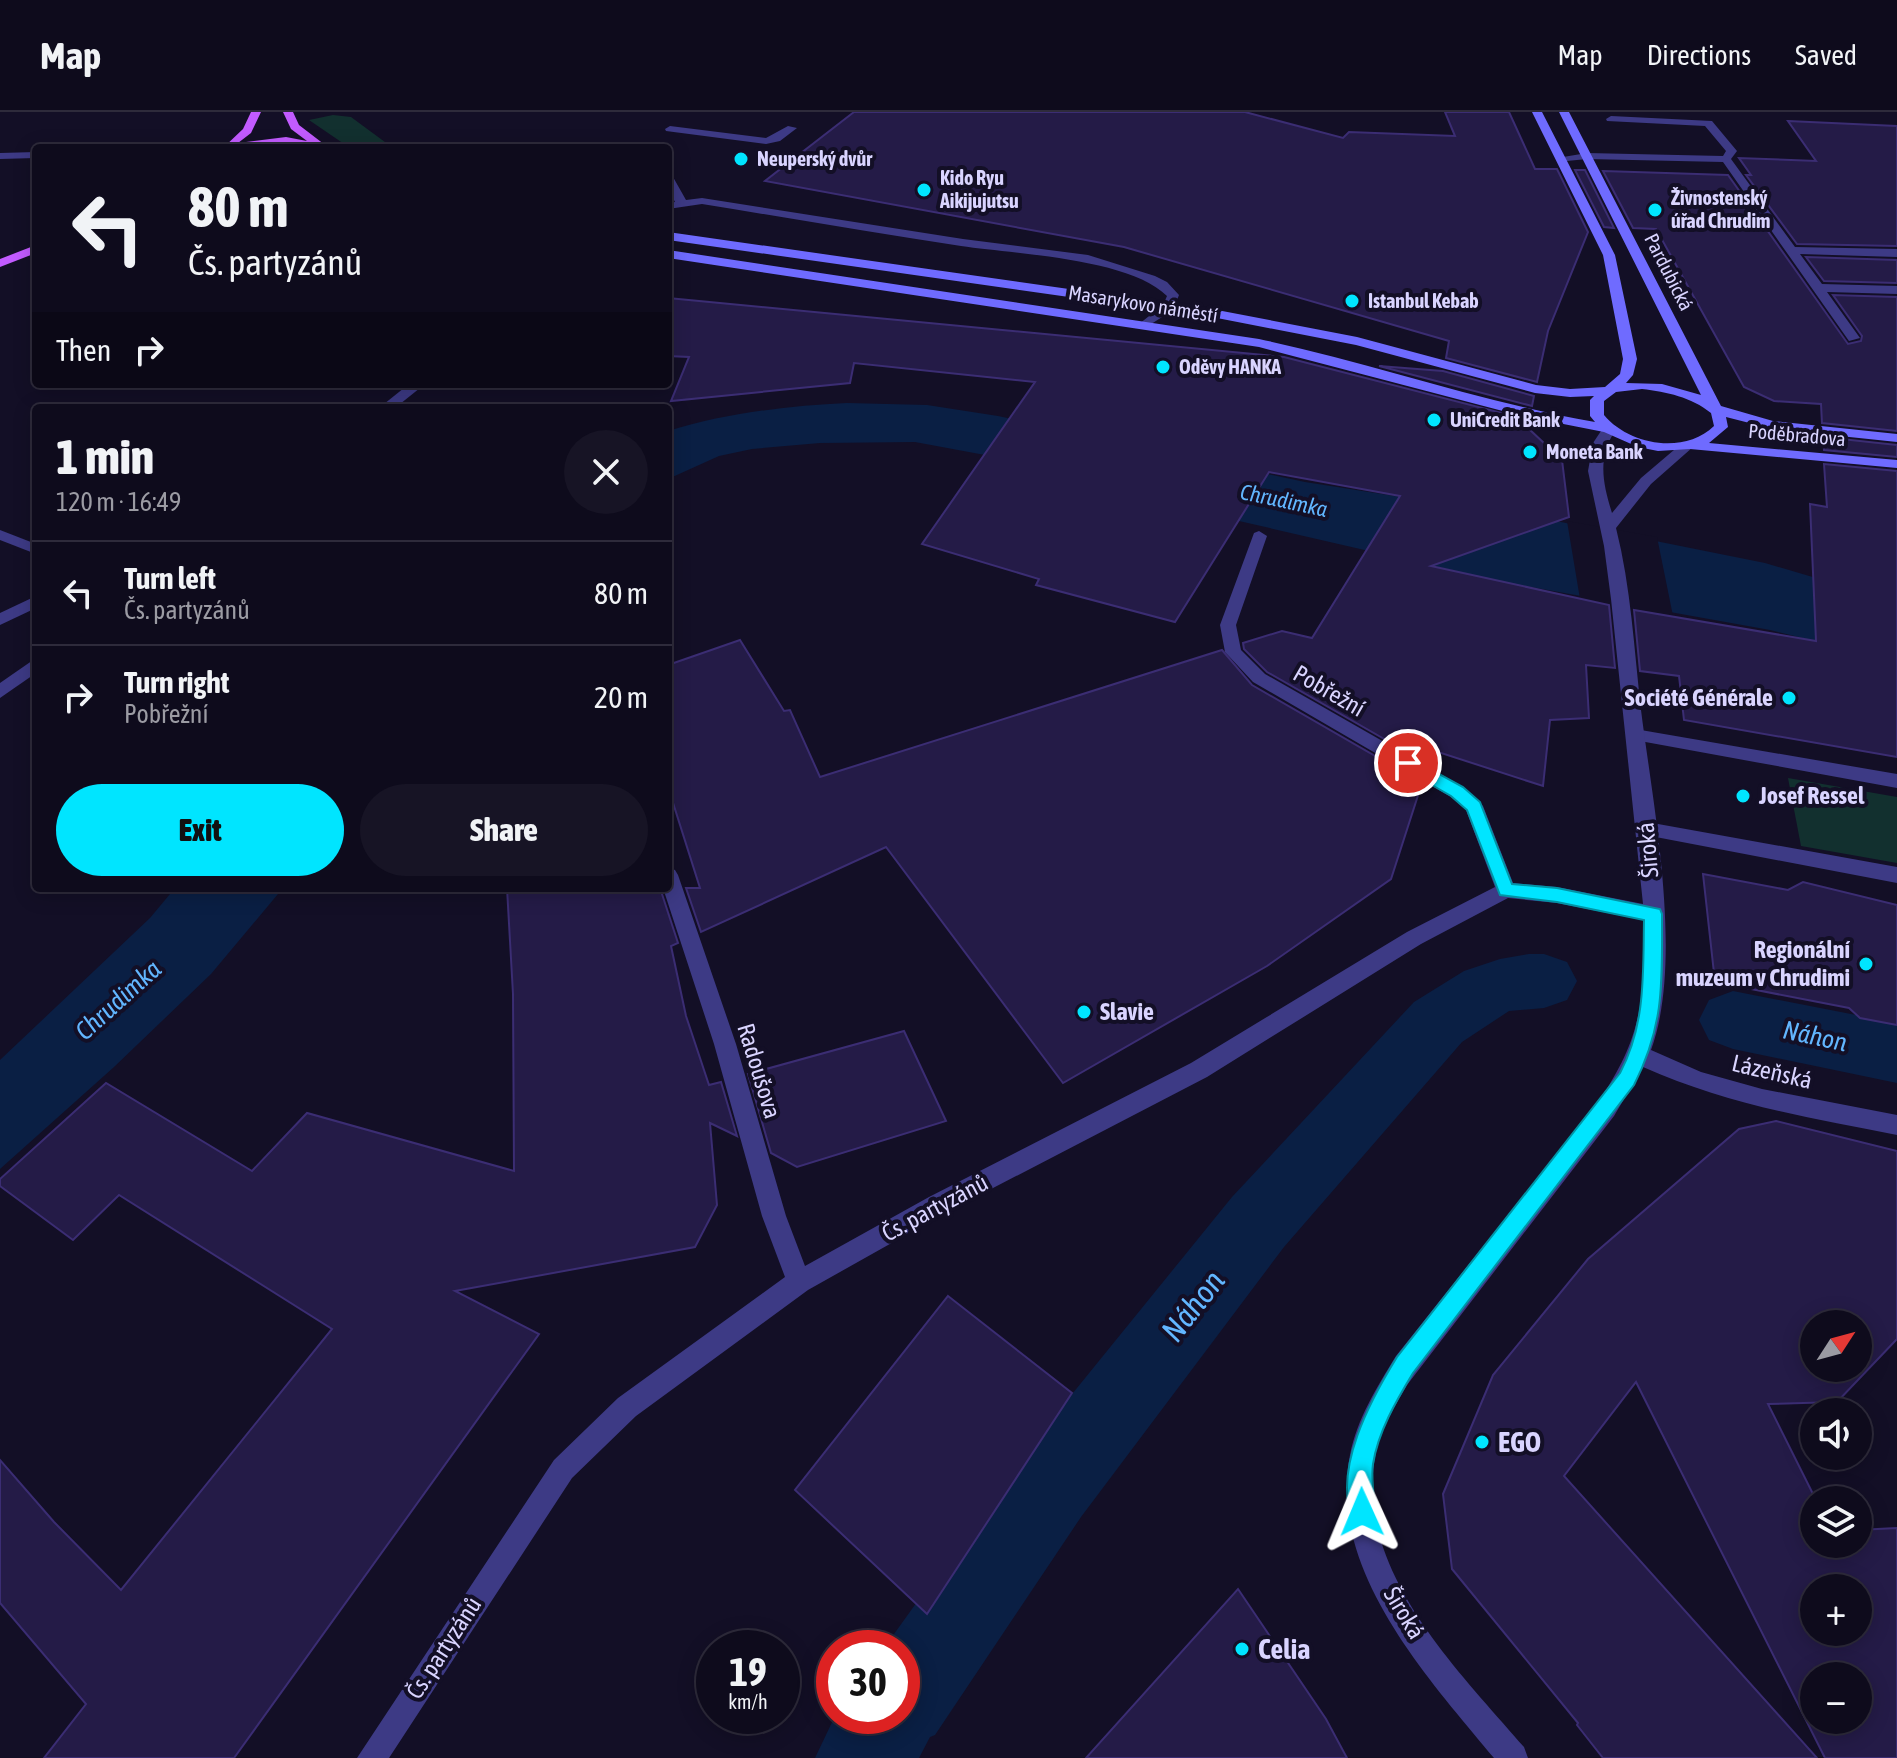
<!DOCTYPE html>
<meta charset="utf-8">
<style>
:root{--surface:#0e0b1c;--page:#171425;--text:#f1f3f6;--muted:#9b9ba3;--line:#2e2b3b;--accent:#00e5ff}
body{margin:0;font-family:"Asap Condensed",sans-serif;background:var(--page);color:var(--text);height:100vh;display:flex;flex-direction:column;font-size:30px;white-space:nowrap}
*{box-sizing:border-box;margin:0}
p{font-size:26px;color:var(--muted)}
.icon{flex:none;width:44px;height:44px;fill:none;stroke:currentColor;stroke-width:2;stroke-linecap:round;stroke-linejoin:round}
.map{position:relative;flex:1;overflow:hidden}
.panel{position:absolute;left:32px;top:292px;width:640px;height:488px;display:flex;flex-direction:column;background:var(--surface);border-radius:8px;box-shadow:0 4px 20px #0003,0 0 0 2px var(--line)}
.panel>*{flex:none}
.top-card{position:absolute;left:32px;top:32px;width:640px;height:244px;border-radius:8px;box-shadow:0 4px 20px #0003,0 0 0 2px var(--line);background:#0e0b1c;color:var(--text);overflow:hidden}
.needle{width:52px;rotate:54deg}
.tools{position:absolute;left:1800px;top:1198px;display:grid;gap:16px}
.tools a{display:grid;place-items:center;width:72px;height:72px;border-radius:50%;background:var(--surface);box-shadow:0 4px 20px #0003,0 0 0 2px var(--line);font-size:40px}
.speed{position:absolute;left:696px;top:1518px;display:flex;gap:16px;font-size:40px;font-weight:700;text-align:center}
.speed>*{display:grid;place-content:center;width:104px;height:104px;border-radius:50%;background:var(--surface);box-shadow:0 4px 20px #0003,0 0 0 2px var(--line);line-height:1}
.speed small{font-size:20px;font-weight:400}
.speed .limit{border:12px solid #d22;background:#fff;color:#111}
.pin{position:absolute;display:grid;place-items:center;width:68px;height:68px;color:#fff;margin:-34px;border:4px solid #fff;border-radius:50%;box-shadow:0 2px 8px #0007}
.me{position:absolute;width:88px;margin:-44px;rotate:359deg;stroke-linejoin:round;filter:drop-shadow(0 0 6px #0008)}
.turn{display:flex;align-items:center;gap:28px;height:168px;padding:0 24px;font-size:36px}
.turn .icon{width:104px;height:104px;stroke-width:2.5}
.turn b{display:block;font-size:56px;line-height:68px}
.then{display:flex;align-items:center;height:76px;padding:0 24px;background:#0003;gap:16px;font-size:30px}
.round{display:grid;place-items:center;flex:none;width:84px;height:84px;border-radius:42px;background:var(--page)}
.summary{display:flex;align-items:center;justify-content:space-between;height:136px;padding:0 24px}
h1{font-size:48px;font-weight:800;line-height:60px}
.button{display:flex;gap:16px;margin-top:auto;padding:16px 24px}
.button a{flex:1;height:92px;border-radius:48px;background:var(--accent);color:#111;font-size:32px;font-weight:800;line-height:92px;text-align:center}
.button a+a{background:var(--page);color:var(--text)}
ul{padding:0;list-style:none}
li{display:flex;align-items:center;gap:24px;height:104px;padding:0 24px;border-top:2px solid var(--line)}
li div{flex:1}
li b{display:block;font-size:30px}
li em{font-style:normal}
header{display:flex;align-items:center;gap:48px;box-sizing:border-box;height:112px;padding:0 40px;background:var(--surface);border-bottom:2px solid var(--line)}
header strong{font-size:38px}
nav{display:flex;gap:44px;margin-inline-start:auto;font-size:28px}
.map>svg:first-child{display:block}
</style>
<header>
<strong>Map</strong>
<nav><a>Map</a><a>Directions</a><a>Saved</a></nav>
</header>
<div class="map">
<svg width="1897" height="1646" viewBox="0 0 1897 1646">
<rect width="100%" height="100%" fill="#130f26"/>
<g fill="#12302f">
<polygon points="333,3 351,5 393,36 350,36 309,8"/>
<polygon points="1788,666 1897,685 1897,751 1801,734"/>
</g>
<g fill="#0a1f44">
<path d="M847,291L927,293L998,304L1305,370L1561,410L1765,451L1897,490V549L1770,518L1508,471L1239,409L985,343L915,330L820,331L752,337L719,344L668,367V319C726,301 787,294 847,291Z"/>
<polygon points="175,776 283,776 211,862 114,955 0,1057 0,948 150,806"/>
</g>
<polygon fill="#130f26" points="1567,409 1657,425 1673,504 1580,487"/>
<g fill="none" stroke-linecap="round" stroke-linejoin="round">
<g fill="#0a1f44" fill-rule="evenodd">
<polygon points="1529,842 1544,842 1567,850 1577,869 1567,888 1544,896 1509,899 1462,930 1284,1135 1081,1405 935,1623 930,1625 919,1646 815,1646 835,1604 902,1604 902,1536 884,1536 1021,1345 1232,1085 1414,890 1464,859 1500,847"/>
<polygon points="1733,879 1897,911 1897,971 1733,937 1709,928 1699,908 1709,888"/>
</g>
</g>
<g fill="#241b47" stroke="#3b2d73" stroke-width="2" fill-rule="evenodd">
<polygon points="854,0 1245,0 1343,26 1349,20 1455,24 1445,0 1509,0 1535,57 1557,57 1588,120 1548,219 1537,270 1446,246 1449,229 1124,135 765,69"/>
<polygon points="1788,9 1897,14 1897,134 1797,132 1746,63 1751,63 1739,46 1816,49"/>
<polygon points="1575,58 1585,58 1614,116 1604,115"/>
<polygon points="1603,59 1728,63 1848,232 1861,229 1862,224 1833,183 1897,185 1897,319 1822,311 1821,292 1774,289 1744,275 1656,117 1633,116"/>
<polygon points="1806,145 1897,148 1897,171 1824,169"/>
<polygon points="668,186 1284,245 1529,308 1528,316 1562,348 1569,405 1431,454 1609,493 1615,556 1586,553 1589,606 1550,608 1543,674 1432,638 1428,652 1267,560 1244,537 1243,531 1282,519 1312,526 1400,384 1269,360 1175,510 1036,473 1039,467 922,432 1035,270 854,251 850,271 671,289 689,245 668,244"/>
<polygon points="1379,254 1443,259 1534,284 1532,294"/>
<polygon points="1823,325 1897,333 1897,345 1824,338"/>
<polygon points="1824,352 1897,359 1897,645 1684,608 1679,564 1640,559 1634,498 1816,529 1810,392 1827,395"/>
<polygon points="740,528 784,599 790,598 820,665 1222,538 1252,573 1422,671 1391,767 1267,854 1063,971 886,735 701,820 686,776 700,776 668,675 668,553"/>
<polygon points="1703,762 1788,778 1803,770 1897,793 1897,913 1860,906 1849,896 1715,870"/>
<polygon points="507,776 660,776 678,831 671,834 686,904 709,973 721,970 737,1024 710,1011 717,1093 695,1135 455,1179 539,1222 234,1646 44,1646 86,1592 0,1491 0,1348 54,1410 121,1478 332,1217 119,1083 73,1128 0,1074 0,1067 106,971 252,1059 307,1001 514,1059 513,882"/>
<polygon points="904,919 946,1009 797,1055 771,1041 748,962"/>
<path d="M1776,1009L1897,1039V1227L1837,1290L1768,1292L1816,1388L1814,1432H1858V1418L1897,1416V1646H1825L1636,1270L1564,1364L1817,1646H1603L1577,1613L1578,1611L1452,1457L1443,1382L1493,1263L1588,1147L1739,1017ZM1814,1212H1858V1256H1814ZM1814,1476H1858V1520H1814ZM1814,1564H1858V1608H1814Z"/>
<polygon points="948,1184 1072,1281 927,1502 795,1378"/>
<polygon points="1238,1477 1326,1607 1347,1646 1086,1646"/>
</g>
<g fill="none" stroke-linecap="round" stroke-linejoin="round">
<g fill="#3d3a85" fill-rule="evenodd">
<polygon points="1611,4 1712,9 1737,39 1731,47 1795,135 1897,137 1897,145 1800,142 1822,172 1897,174 1897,182 1827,180 1860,226 1849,229 1723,50 1587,47 1557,50 1557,46 1587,41 1723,44 1726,39 1705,14 1607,9 1606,7"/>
<polygon points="670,14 766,26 788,14 797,16 780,29 766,32 666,19 665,17"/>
<path d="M668,62L673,65L686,88L702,86L963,127L1088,143L1155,164L1167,170L1179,183L1173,198L1145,216L1139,212L1163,193L1167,184C1129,146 1014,142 961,134C875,121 788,106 702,92L668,97V91L675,90L668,76Z"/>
<polygon points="0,418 36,432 36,442 0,428"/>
<polygon points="36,484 36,496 0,513 0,501"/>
<polygon points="1635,617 1897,662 1897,676 1629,627 1626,623 1629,619"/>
<polygon points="1647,710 1897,755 1897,771 1640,722 1638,717 1640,712"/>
</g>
<g fill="#3d3a85" fill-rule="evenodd">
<polygon points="36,40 36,46 0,47 0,41"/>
<polygon points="409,272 425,272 395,296 379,296"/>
<path d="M1608,315L1615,319C1597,346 1603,372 1612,401L1641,366L1681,332L1686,331L1693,335L1651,372L1616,416C1631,475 1634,537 1641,598C1653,694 1684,848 1651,938L1701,960L1762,977L1897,1003V1023C1809,1006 1726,992 1643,955L1614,1004L1407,1273C1395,1294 1381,1316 1376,1340C1352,1455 1456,1556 1524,1635L1528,1646H1494C1427,1565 1327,1457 1350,1343C1357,1307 1377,1275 1396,1244L1598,990C1643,925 1645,885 1643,808L1557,791L1508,786L1421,832L1207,965L945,1101L808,1178L636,1304L572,1366L389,1646H357L554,1348L618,1286L785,1165L762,1104L714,932L663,776H668V755L675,758L678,763L736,932L786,1104L805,1154L929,1085L1191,951L1407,820L1495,775L1466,698L1451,685L1253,570L1225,540L1220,513L1254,421L1259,419L1267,424L1236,513L1241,538L1265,562L1463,675L1483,694L1513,771L1557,775L1643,792L1611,487L1604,434L1588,359L1593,331L1603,316Z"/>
<polygon points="36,546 36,561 0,586 0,571"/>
</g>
<path fill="#6f6bff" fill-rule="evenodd" d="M1532,0H1542L1615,143L1637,247L1633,263L1626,271L1662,272L1701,283L1559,0H1569L1721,294L1773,309L1897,322V330L1773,317L1726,305L1728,315L1709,331L1897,348V356L1690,337L1658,339L1638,335L1604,320L1518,303L1259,235L668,146V138L1259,227C1372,251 1481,290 1595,310L1590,304V288L1594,284L1570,285L1535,281L1356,233L1217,206L668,128V120L1217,198L1357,225L1536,273L1570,277L1605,275L1620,262L1623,247L1603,143ZM1642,277C1667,280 1691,285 1711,301L1714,314C1684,343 1629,333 1604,303V289L1616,280Z"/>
<g fill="#c25bff" fill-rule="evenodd">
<polygon points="251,0 261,0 251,21 238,31 286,25 307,29 291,17 283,0 293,0 299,13 329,36 286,31 223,36 243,17"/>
<polygon points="36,133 36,141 0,155 0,147"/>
</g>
</g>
<path fill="#00e5ff" stroke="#0095a6" stroke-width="2" d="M1408,645L1463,675L1480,690L1512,772L1557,776L1660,797L1662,802C1662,869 1665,912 1634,973L1413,1261C1396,1289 1378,1320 1373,1352C1370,1371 1378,1390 1370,1408L1362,1412L1353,1408C1332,1358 1371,1287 1397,1245L1620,961C1646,912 1643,861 1644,808L1557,790L1500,783L1467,698L1451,684L1402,656V647Z"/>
<g fill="#00e5ff" stroke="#130f26" stroke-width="3">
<circle cx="741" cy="47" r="8"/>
<circle cx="924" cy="78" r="8"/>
<circle cx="1655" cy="98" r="8"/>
<circle cx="1352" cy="189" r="8"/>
<circle cx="1163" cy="255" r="8"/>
<circle cx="1434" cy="308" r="8"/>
<circle cx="1530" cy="340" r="8"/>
<circle cx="1789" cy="586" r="8"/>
<circle cx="1743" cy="684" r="8"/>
<circle cx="1866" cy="852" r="8"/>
<circle cx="1084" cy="900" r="8"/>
<circle cx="1482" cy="1330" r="8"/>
<circle cx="1242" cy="1537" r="8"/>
</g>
<g text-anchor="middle" stroke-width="8" stroke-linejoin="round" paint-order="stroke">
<g font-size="20" font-weight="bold" fill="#d9d4ff" stroke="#130f26" text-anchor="start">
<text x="757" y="54">Neuperský dvůr</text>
<text x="940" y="73">Kido Ryu<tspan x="940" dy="23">Aikijujutsu</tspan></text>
<text x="1671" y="93">Živnostenský<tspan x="1671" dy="23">úřad Chrudim</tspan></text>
<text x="1368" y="196">Istanbul Kebab</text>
<text x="1179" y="262">Oděvy HANKA</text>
<text x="1450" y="315">UniCredit Bank</text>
<text x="1546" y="347">Moneta Bank</text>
</g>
<g font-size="20" fill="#d9d4ff" stroke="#130f26">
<text transform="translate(1669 160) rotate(63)" y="7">Pardubická</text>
<text transform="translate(1143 192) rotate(9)" y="7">Masarykovo náměstí</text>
<text transform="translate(1797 323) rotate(5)" y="7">Poděbradova</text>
</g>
<g font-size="22" font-style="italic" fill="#62b6ff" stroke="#130f26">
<text transform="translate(1284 388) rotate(12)" y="8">Chrudimka</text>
</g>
<g font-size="24" fill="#d9d4ff" stroke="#130f26">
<text transform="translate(1329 579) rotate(30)" y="8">Pobřežní</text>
<text transform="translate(1648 738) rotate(-95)" y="8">Široká</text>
<text transform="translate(759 959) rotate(73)" y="8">Radoušova</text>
<text transform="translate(1772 960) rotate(13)" y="8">Lázeňská</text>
<text transform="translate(935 1096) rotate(-28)" y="8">Čs. partyzánů</text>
<text transform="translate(1404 1501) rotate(59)" y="8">Široká</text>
<text transform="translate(444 1536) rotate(-57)" y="8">Čs. partyzánů</text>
</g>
<g font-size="24" font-weight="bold" fill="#d9d4ff" stroke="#130f26" text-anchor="end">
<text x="1773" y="594">Société Générale</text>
<text x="1759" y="692" text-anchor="start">Josef Ressel</text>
<text x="1850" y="846">Regionální<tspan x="1850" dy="28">muzeum v Chrudimi</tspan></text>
<text x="1100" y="908" text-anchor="start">Slavie</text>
</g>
<g font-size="26" font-style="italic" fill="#62b6ff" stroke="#130f26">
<text transform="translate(118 888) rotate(-42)" y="9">Chrudimka</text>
<text transform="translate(1815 924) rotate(12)" y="9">Náhon</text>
</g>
<g font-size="28" font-weight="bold" fill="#d9d4ff" stroke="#130f26" text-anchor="start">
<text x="1498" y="1340">EGO</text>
<text x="1258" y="1547">Celia</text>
</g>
<g font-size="32" font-style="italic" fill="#62b6ff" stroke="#130f26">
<text transform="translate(1193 1194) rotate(-52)" y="11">Náhon</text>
</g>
</g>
</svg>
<div class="tools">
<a><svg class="needle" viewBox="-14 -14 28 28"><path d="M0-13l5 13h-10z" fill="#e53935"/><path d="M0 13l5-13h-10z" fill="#9b9ba3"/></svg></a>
<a><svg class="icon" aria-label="sound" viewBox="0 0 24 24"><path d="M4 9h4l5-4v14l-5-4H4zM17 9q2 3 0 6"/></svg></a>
<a><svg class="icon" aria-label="layers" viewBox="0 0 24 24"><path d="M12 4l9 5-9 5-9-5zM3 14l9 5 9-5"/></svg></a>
<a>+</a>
<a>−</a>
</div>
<div class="speed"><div>19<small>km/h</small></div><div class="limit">30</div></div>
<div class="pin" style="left:1408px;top:651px;background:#d93025"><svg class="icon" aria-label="arrive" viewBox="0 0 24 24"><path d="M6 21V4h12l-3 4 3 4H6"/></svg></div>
<svg class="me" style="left:1362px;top:1400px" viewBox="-20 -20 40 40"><path d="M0-17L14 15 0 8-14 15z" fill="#00e5ff" stroke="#fff" stroke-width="4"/></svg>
<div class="top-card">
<div class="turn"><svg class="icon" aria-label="left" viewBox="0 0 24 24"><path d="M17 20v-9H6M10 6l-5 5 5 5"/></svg><div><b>80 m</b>Čs. partyzánů</div></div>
<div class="then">Then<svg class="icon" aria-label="right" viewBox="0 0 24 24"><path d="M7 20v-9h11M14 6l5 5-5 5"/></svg></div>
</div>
<section class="panel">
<div class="summary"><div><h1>1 min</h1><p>120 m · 16:49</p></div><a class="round"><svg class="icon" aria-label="close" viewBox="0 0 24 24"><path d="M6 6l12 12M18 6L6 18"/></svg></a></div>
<ul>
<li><svg class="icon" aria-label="left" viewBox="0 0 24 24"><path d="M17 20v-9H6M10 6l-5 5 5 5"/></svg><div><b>Turn left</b><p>Čs. partyzánů</p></div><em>80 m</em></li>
<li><svg class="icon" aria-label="right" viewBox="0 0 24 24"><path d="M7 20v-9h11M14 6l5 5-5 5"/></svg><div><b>Turn right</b><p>Pobřežní</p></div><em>20 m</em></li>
</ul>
<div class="button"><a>Exit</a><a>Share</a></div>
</section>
</div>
